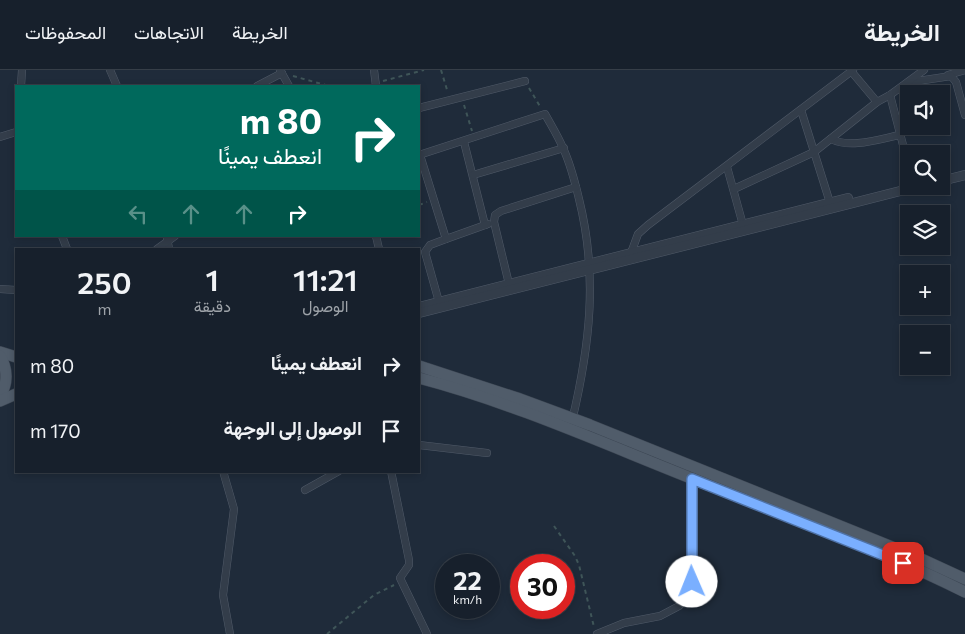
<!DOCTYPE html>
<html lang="ar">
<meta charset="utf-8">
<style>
:root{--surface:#17202c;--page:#242d38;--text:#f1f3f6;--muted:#9ea3a9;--line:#363e48}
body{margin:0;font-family:Commissioner,Vazirmatn,sans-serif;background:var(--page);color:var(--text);direction:rtl;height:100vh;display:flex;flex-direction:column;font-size:19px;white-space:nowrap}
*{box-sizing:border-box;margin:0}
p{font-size:16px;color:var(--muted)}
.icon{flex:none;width:28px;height:28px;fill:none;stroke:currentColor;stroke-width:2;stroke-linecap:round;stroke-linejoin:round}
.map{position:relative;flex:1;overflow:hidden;direction:ltr}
.drawer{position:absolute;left:15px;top:178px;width:405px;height:225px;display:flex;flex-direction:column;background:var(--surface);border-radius:0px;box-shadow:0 2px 8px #0003,0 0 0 1px var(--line);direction:rtl}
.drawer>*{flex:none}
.banner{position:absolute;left:15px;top:15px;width:405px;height:152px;border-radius:0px;box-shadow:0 2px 8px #0003,0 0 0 1px var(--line);direction:rtl;background:#00695c;color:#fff;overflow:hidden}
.buttons{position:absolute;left:900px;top:15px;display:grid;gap:10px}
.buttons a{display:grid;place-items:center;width:50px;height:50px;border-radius:0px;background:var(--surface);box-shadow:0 2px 8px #0003,0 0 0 1px var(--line);font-size:25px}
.speed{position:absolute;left:435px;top:484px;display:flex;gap:10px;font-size:25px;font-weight:700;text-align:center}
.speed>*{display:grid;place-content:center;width:65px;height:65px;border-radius:50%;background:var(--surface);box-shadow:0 2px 8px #0003,0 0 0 1px var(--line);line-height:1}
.speed small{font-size:12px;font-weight:400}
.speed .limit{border:8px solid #d22;background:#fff;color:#111}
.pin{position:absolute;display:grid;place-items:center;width:42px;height:42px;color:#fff;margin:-21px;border-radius:10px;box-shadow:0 2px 8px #0006}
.me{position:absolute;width:55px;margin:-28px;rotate:359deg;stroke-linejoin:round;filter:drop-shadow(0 0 4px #0008)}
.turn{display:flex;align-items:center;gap:18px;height:105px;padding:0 15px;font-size:22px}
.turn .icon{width:65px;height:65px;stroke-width:2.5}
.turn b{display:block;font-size:35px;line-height:42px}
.lanes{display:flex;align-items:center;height:48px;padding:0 15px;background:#0003;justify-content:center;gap:25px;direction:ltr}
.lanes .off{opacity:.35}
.eta{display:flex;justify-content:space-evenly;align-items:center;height:85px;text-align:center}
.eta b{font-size:30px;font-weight:600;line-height:35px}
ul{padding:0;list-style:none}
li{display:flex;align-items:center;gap:15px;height:65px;padding:0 15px}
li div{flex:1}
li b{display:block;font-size:19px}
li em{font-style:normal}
header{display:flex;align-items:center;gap:30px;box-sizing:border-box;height:70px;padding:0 25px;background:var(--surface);border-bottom:1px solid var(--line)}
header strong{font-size:24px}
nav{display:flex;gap:28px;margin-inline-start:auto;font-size:18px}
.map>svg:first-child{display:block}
</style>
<header>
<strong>الخريطة</strong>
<nav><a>الخريطة</a><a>الاتجاهات</a><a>المحفوظات</a></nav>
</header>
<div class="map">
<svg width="965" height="564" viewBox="0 0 965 564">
<rect width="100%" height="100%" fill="#1f2b3a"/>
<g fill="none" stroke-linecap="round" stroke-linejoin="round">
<g stroke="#505a68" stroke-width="8">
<g id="minor">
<polyline points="110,0 117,16"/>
<polyline points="280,0 289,16"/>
<polyline points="374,0 376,16"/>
<polyline points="851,1 877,32"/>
<polyline points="948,5 965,0"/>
<polyline points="911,12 951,6 956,12 965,45"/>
<polyline points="21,16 22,0"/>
<polyline points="257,16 282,3"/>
<polyline points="890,25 909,98"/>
<polyline points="419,38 525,11"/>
<polyline points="801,40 831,136"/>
<polyline points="0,67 16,62"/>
<path d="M831,69C851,79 879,69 900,65"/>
<polyline points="464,72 485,155"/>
<path d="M419,85L545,44C551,55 558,66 563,78C570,93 575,112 579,129C598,205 590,275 572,351"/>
<polyline points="420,85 446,169 430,175 425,182 439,232"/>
<polyline points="727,97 743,155"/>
<polyline points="473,105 564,78"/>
<polyline points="734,119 814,82 877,32 890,25 924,0"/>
<polyline points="62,166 67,179"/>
<polyline points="376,166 379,179"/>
<polyline points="167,167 169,179"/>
<polyline points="446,169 488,154"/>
<polyline points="157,179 175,166"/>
<polyline points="631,183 638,164 648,155 853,0"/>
<polyline points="509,214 494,152 495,145 501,141 576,117"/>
<polyline points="0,219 16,220"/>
<polyline points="419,375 487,383"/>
<polyline points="223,401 234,439 223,525 230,564"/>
<polyline points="391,401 409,490 409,495 400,508 427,564"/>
<polyline points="305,420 339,401"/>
<polyline points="597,564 624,553 660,546 679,536 686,528 692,512 692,409"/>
</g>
</g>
<g stroke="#505a68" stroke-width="10">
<g id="tertiary">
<polyline points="941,111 965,105"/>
<polyline points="419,237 848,128"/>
<polyline points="419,243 920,116"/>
</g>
</g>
<g stroke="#3c4653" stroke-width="12">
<g id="primary">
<polyline points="0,282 16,287"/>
<path d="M0,286C8,299 8,314 0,326"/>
<polyline points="419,296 517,328 590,355 917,487 965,509"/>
<path d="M419,308C518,334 611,377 706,414C793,449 882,480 965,522"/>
<polyline points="0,331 16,324"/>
</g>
</g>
<g stroke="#3f5558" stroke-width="2" stroke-dasharray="4 4" stroke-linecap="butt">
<polyline points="441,0 448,23"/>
<polyline points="293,6 329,16"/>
<polyline points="383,11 424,0"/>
<polyline points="529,18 541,38"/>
<polyline points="464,35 472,61"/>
<polyline points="419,135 427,132"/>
<polyline points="554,456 575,486 579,495 594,557"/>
<polyline points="327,564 374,525 394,515"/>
</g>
<use href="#minor" stroke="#333d4a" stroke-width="7"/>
<use href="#tertiary" stroke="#333d4a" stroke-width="9"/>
<use href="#primary" stroke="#505c6a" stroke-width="11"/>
</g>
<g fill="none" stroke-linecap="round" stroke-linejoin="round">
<g stroke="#4f72a6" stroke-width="12">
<polyline id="route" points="692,512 692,409 903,493"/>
</g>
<use href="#route" stroke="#7aafff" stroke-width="9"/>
</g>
</svg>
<div class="buttons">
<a><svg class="icon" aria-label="sound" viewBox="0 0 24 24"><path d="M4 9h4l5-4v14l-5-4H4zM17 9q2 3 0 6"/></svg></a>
<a><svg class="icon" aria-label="search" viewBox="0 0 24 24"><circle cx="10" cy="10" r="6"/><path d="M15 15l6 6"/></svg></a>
<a><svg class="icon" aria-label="layers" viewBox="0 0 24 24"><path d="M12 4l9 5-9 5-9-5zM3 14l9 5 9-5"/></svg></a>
<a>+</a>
<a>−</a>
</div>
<div class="speed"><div>22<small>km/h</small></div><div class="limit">30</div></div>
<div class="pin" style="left:903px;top:493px;background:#d93025"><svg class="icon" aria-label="arrive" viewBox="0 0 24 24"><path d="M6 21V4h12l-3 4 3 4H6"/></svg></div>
<svg class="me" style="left:692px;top:512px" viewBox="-20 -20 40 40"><circle r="19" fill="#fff"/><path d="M0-13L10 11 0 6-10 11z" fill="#7aafff"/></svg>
<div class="banner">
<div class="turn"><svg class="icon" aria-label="right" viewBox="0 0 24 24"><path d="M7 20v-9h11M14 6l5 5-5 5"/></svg><div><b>80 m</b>انعطف يمينًا</div></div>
<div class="lanes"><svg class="icon off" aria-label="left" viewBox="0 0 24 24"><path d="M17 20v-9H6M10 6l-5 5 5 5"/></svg><svg class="icon off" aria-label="ahead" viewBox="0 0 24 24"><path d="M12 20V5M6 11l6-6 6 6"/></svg><svg class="icon off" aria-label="ahead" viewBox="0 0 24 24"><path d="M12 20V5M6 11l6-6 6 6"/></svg><svg class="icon" aria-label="right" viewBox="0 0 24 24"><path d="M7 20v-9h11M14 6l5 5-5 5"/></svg></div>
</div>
<section class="drawer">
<div class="eta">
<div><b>11:21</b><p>الوصول</p></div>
<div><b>1</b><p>دقيقة</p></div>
<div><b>250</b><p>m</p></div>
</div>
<ul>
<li><svg class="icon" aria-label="right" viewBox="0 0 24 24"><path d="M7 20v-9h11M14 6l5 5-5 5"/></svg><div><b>انعطف يمينًا</b></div><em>80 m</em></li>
<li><svg class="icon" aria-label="arrive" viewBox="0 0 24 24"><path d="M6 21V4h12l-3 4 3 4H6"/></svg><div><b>الوصول إلى الوجهة</b></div><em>170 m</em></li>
</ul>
</section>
</div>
